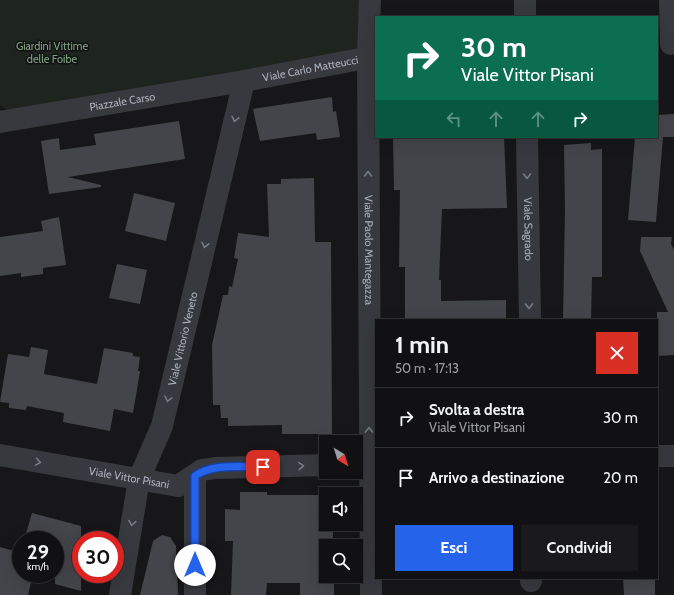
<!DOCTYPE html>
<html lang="it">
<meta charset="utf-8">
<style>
:root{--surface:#111114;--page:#1a1a1d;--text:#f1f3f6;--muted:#9c9da0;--line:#303134;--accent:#2563eb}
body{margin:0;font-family:Cabin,sans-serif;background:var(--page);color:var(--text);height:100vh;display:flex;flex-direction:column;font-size:15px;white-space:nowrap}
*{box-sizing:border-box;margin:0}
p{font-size:13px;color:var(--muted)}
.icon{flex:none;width:22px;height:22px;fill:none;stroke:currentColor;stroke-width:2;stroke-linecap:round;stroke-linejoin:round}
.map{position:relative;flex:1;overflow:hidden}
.sheet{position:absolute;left:375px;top:319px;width:283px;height:260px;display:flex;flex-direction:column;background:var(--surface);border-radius:0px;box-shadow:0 4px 16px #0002,0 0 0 1px var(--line)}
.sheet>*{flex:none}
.hud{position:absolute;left:375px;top:16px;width:283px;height:122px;border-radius:0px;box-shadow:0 4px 16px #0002,0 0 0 1px var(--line);background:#0b6e4f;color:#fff;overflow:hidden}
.needle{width:26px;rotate:142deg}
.buttons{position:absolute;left:319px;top:435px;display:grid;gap:8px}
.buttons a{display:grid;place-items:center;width:44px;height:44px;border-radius:0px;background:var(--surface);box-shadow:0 4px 16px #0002,0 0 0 1px var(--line);font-size:20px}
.speed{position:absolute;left:12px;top:531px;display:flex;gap:8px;font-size:20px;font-weight:700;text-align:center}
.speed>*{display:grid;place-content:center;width:52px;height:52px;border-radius:50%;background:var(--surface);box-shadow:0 4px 16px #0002,0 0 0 1px var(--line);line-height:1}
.speed small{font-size:10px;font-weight:400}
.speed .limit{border:6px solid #d22;background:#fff;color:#111}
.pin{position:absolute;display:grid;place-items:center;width:34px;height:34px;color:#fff;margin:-17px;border-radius:8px;box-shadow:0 2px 6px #0006}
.me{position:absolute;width:44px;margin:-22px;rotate:0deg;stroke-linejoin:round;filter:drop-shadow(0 0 3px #0008)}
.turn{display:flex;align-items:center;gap:14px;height:84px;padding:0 20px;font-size:18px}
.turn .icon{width:52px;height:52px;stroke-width:2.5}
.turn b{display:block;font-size:28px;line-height:34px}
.lanes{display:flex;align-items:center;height:38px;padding:0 20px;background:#0003;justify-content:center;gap:20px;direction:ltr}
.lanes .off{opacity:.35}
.round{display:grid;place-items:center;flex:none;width:42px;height:42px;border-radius:0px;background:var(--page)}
.head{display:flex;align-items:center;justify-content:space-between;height:68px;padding:0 20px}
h1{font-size:24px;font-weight:700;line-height:30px}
.primary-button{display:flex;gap:8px;margin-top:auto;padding:8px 20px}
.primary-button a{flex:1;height:46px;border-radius:0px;background:var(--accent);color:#fff;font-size:16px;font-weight:700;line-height:46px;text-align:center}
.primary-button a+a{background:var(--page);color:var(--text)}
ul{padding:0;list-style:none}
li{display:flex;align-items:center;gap:12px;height:60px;padding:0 20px;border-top:1px solid var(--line)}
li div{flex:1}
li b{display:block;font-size:15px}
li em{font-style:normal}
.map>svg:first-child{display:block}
</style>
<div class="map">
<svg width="674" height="595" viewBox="0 0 674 595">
<rect width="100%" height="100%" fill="#17171a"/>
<polygon fill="#1d251e" points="0,0 362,0 360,50 11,113 0,105"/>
<g fill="#43454a">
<polygon points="332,97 333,112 336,111 340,137 317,140 316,133 260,141 253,109"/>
<polygon points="674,114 674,137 663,137 656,222 628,220 635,137 657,137 657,115"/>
<polygon points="179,121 185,159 68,177 101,185 101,187 49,194 41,141 59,138 60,150 96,145 94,134"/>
<polygon points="393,137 504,137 507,208 442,209 439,280 441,280 441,301 506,300 506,320 405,320 405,267 399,267 400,190 394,190"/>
<polygon points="591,143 591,150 602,149 602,277 592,277 591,320 563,320 565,210 564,145"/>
<polygon points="314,178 315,242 331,242 332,434 282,434 282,425 228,426 228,418 221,418 220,405 213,405 212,345 223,295 228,295 229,286 232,287 238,259 234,258 238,233 269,237 267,184 281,184 281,179"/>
<polygon points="134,193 175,203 166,241 125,231"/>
<polygon points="59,217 66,265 43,268 43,274 21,277 21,273 0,276 0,237 43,231 41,221"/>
<polygon points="641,237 672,237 671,244 674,250 674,355 657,356 657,312 668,312 640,251"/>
<polygon points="117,264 147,270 140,304 109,298"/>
<polygon points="31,347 48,350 44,374 97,384 104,348 133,353 133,356 140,357 138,371 140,371 133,413 114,409 110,431 63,422 64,413 27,406 26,410 9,408 9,403 0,402 8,354 29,357"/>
<polygon points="240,492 267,492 267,495 322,495 322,507 326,507 326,524 333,524 333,546 326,546 326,576 334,576 334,595 300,595 300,583 267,583 266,595 231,595 233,541 225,541 225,509 240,510"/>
<polygon points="32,513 81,526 81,591 55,584 55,540 24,540"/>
<polygon points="162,535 170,537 176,546 178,595 140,595 153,541"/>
<polygon points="0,547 21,553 21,574 33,574 28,595 0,595"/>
<polygon points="623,578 655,578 655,595 624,595"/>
</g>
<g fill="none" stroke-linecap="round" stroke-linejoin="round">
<g stroke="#38393f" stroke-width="22">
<path id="s1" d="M370,0L368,56L371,595"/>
<polyline points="525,0 525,17"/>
<polyline points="670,0 671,44"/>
<path id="s2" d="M0,122L244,81L376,56"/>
<path id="s3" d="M527,137L530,320"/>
<path id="s4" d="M0,455L178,486L202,470L215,468L326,465"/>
<polyline points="657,456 674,456"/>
<polyline points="531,581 531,578"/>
<path id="s5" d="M120,595L139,479L162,426L244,81"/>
<polyline points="195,595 195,476"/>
</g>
</g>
<defs><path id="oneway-chevron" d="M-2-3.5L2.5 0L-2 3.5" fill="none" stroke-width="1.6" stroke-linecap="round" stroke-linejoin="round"/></defs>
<g stroke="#767a83">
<use href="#oneway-chevron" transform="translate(235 119) rotate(103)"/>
<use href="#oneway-chevron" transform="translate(368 174) rotate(-90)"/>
<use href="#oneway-chevron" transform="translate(527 176) rotate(89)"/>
<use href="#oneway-chevron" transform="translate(205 245) rotate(103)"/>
<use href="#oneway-chevron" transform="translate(529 306) rotate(89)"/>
<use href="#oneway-chevron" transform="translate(168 399) rotate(103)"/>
<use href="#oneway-chevron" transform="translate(369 430) rotate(-90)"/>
<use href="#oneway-chevron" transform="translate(38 462) rotate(10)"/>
<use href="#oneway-chevron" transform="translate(301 466) rotate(-2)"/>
<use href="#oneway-chevron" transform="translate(132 523) rotate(99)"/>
</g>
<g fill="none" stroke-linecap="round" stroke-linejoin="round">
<g stroke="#184099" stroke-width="10">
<path id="route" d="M195,565V476C212,463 242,467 263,467"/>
</g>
<use href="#route" stroke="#2563eb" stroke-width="7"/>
</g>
<g text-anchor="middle" stroke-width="3" stroke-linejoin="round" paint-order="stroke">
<g font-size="11" fill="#7fa580" stroke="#121215">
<text x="52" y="50">Giardini Vittime<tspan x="52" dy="13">delle Foibe</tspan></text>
</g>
<g font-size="11" fill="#a9afba" stroke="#121215">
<text dy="4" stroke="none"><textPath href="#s2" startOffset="315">Viale Carlo Matteucci</textPath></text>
<text dy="4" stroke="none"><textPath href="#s2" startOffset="124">Piazzale Carso</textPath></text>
<text dy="4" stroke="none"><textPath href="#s3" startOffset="92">Viale Sagrado</textPath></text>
<text dy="4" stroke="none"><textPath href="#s1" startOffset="250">Viale Paolo Mantegazza</textPath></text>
<text dy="4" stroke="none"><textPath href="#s5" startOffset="265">Viale Vittorio Veneto</textPath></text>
<text dy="4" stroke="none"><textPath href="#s4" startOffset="131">Viale Vittor Pisani</textPath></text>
</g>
</g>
</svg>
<div class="buttons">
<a><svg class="needle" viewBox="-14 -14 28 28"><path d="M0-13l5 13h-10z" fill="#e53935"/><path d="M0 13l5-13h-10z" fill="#9c9da0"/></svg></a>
<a><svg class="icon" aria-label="sound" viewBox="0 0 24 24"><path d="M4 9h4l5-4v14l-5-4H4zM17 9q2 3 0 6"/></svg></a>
<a><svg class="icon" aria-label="search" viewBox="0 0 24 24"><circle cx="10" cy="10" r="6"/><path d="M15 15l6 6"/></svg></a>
</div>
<div class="speed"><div>29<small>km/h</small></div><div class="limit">30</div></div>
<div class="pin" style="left:263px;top:467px;background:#d93025"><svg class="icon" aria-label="arrive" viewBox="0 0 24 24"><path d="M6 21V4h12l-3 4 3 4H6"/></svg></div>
<svg class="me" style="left:195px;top:565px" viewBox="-20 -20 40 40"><circle r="19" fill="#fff"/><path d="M0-13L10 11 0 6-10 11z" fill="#2563eb"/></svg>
<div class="hud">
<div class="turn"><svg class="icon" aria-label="right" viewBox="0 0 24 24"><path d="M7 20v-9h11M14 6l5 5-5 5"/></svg><div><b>30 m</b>Viale Vittor Pisani</div></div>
<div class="lanes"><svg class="icon off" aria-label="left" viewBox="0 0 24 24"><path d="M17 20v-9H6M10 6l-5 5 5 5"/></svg><svg class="icon off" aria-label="ahead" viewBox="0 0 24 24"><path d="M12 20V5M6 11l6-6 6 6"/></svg><svg class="icon off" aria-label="ahead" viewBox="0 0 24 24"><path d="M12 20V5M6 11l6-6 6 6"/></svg><svg class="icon" aria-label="right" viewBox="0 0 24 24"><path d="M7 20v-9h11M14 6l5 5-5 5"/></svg></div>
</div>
<section class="sheet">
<div class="head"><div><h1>1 min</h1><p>50 m · 17:13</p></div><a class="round" style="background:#d93025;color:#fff"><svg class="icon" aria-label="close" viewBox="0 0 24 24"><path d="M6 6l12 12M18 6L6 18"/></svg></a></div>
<ul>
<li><svg class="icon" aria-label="right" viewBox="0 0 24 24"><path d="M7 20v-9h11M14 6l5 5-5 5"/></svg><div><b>Svolta a destra</b><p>Viale Vittor Pisani</p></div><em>30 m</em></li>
<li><svg class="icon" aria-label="arrive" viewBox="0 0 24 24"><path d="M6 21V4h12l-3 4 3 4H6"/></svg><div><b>Arrivo a destinazione</b></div><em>20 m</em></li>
</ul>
<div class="primary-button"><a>Esci</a><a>Condividi</a></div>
</section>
</div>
